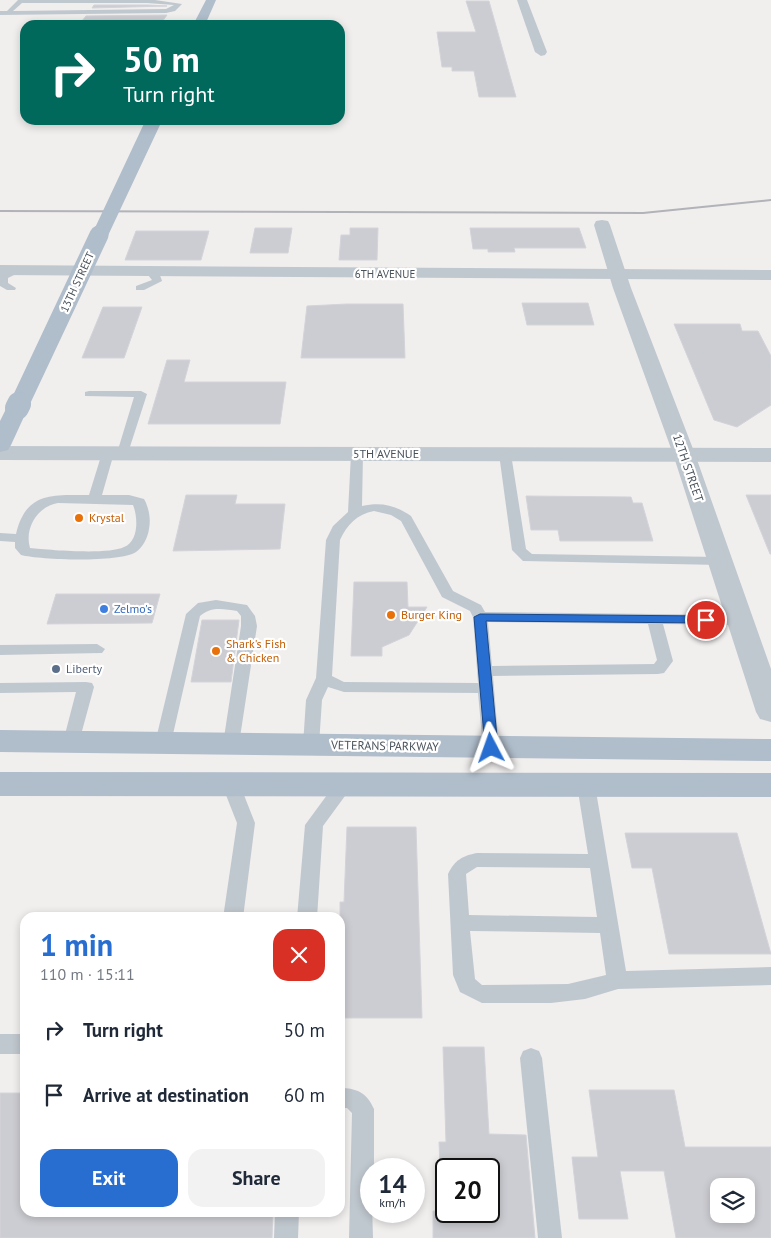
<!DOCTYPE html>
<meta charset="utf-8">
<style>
:root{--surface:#fff;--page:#f2f2f3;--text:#1f2937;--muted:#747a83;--accent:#286ed1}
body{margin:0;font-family:"PT Sans",sans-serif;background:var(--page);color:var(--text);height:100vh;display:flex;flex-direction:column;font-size:19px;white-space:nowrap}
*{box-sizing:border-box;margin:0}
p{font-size:16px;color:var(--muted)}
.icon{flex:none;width:28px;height:28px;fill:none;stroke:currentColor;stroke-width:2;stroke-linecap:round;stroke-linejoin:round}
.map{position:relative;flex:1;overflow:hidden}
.panel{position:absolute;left:20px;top:912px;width:325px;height:305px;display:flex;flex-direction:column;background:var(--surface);border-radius:15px;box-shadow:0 2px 8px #0003}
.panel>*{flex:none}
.hud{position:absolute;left:20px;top:20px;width:325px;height:105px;border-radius:15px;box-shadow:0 2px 8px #0003;background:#00695c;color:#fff;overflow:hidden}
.buttons{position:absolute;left:710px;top:1178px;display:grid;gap:10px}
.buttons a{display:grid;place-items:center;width:45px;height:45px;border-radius:10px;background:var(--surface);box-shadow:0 2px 8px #0003;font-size:25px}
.speed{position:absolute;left:360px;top:1158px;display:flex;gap:10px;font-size:25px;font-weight:700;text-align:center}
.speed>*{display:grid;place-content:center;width:65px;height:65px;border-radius:50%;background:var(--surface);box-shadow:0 2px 8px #0003;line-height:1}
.speed small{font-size:12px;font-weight:400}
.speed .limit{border:2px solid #111;border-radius:8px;background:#fff;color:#111}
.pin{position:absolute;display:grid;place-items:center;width:42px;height:42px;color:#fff;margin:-21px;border:2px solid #fff;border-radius:50%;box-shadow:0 1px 5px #0007}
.me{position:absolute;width:55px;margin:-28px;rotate:356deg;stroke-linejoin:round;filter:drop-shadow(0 0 4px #0008)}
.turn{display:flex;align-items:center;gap:18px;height:105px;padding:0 20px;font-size:22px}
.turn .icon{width:65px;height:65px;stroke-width:2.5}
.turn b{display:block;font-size:35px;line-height:42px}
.round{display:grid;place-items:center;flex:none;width:52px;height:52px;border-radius:15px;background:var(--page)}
.overview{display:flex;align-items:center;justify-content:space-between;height:85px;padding:0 20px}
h1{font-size:30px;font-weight:700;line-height:38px;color:var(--accent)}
.primary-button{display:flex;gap:10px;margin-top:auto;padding:10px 20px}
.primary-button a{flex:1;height:58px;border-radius:15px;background:var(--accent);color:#fff;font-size:20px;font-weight:700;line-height:58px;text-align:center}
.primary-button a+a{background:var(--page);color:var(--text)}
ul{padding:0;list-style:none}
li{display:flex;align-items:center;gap:15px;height:65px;padding:0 20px}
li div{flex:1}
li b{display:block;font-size:19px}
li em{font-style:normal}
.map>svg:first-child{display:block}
</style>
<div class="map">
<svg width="771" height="1238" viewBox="0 0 771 1238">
<rect width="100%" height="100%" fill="#f1eeee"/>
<g fill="#cccdd2" stroke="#d3d4d9" fill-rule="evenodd">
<polygon points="466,1 489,1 516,97 479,97 474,71 452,71 452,67 442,67 437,32 476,32"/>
<polygon points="94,5 147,5 167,6 92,8"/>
<polygon points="167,15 162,22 81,22 86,16"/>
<polygon points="255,228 292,228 288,253 250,253"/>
<polygon points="350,228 378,228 377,260 339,260 341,235 350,235"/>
<polygon points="470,228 579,228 586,248 514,248 515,252 488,252 488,249 473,249"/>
<polygon points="136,231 209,231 201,260 125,260"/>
<polygon points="522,303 588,303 594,325 527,325"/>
<polygon points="347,304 403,304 405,358 301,358 307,306"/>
<polygon points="103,307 142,307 124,358 82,358"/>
<polygon points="674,324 740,324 742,331 758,331 771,356 771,405 737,427 714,420"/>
<polygon points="167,360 190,360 184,382 286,382 280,424 148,424"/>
<polygon points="186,495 237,495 235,504 285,504 280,549 173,551"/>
<polygon points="746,495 771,495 771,554 770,554"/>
<polygon points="526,496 631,497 633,503 642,503 653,541 560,541 558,530 531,530"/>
<polygon points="354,582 407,582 408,607 427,607 409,635 382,647 382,656 351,656"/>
<polygon points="56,594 160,594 152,623 47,624"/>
<polygon points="202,620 239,620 231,682 191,682"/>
<polygon points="347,827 416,827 422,1018 340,1018 340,902 344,902"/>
<polygon points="625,833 737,833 771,954 669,954 652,868 632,868"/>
<polygon points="443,1047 484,1047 489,1134 526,1135 535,1238 433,1238 433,1211 489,1211 489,1169 440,1169 439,1142 446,1142"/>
<path d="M589,1090H674L685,1147H771V1238H676L664,1171H620L628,1219H579L572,1157H598ZM719,1186H746V1214H719Z"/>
<polygon points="0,1093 25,1093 25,1212 273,1212 272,1238 0,1238"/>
</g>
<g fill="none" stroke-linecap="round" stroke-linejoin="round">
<g fill="#c0c8cf" fill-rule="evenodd">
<path d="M18,0H155L182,4L175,11L166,13L0,15V11H7ZM22,3H147L174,5L166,9L13,11Z"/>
<polygon points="16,268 24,270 8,278 8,283 16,288 15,290 7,290 0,286 0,275"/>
<path d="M146,268C155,266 160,273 162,281L144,290H136V286L152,280L144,270Z"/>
<polygon points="89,391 141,391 147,394 127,456 123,457 117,453 134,397 85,396 85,392"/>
<path d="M108,449L114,453L102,495H129L144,499C149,508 151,519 149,529C148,537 143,547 136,552C119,563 41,560 21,555L15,548V542L0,541V533L16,534C26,491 53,495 89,495L102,453ZM58,503L133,505C138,517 139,541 124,547C108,555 50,550 30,548C24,528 38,506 58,503Z"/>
<path d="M357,450L363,454L362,506C381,502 395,505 411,516L453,591L481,605L485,612L740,615L748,620L740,625L663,624L673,661L664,673L658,674L493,676L499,748L497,752L491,754L485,752L483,748L478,693L344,692L328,687L322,700L319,745L317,749L311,751L305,749L303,745L306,700L316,678L326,540L333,526L348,512L351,454ZM374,511L391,515L401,521L442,597L470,611L473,617L478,683L344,682L332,676L340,540C347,525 357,514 374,511ZM488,622L648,624L657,660L654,664L492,666Z"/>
<polygon points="505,450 511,454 526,549 532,554 720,557 727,561 720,565 523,561 512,550 499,454"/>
<path d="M216,600L247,605L255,616L257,626L239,744L237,748H225L223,744L241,626V616L237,611C224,609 211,606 200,616L171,743L169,747H157L155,743L186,614L198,603Z"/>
<polygon points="97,644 105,649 102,653 0,655 0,645"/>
<polygon points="86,682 92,683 94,687 79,742 77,746 65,746 63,742 76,692 0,693 0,683"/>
<polygon points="231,779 237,780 240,785 255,823 243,918 223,918 237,823 222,785 225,780"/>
<polygon points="344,779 350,780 353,785 323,826 317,918 297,918 305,825 338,780"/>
<path d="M586,779L592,780L595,785L626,971L771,967V985L618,989L585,999L551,1003H482L460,992L453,975L448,874C455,860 462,856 477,853L588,854L577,785L580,780ZM477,867L590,868L597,917L469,915L466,874ZM470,931L600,933L606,975L568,984L482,985L475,979Z"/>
<rect x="0" y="1034" width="25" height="20"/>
<polygon points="531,1048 539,1051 542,1058 562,1238 538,1238 520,1058 523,1051"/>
<path d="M340,1088C357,1088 367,1093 374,1109V1169H371L373,1238H349L352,1113L347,1108H340Z"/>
<polygon points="275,1212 299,1212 298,1238 274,1238"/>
</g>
<g fill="#c0c8cf" fill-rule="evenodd">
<polygon points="517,0 527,0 547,52 545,55 541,56 535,52"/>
<polygon points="602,220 608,221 610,225 631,288 695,454 771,669 771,722 760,719 756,712 673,454 613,288 594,225 596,221"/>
</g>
<g fill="#c0c8cf" fill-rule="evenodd">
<polygon points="0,265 771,270 771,280 0,275"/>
<polygon points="0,446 771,448 771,462 0,460"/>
</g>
<g fill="#b0bdcb" fill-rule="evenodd">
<polygon points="206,0 216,0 205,25 193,25"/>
<polygon points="17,401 25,403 28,408 11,445 8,450 0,452 0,421 9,403"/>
<polygon points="0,730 771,739 771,761 0,752"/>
<polygon points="0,772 771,773 771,797 0,796"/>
</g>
<polyline stroke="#b1b3b8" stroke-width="2" points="0,211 643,213 771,200"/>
<polyline stroke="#b0bdcb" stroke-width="15" points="99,237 154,120"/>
<polyline stroke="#b0bdcb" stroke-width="19" points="19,405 99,235"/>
<polyline stroke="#b0bdcb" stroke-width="24" points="17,408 19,404"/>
</g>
<polygon fill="#286ed1" stroke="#1a4888" points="480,614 706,616 711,620 706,623 486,621 498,748 491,753 485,748 474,617"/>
<g fill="#e8710a" stroke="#fff" stroke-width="2">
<circle cx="79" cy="518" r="5"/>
<circle cx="391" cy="615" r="5"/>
<circle cx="216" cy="651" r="5"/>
</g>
<circle fill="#3f7fe0" stroke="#fff" stroke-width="2" cx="104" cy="609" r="5"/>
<circle fill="#5c6f8a" stroke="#fff" stroke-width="2" cx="56" cy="669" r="5"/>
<g text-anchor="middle" stroke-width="4.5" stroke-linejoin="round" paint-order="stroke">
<g font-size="11" fill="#48515a" stroke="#fff">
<text x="385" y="278">6TH AVENUE</text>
<text transform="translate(77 282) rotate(-65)" y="4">13TH STREET</text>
</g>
<g font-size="12" fill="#48515a" stroke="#fff">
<text x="386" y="458">5TH AVENUE</text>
<text transform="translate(688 468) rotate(71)" y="4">12TH STREET</text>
<text transform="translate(385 746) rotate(1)" y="4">VETERANS PARKWAY</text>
</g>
<g font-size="12" fill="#c56008" stroke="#fff" text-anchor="start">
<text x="89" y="522">Krystal</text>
<text x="401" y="619">Burger King</text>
<text x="226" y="648">Shark's Fish<tspan x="226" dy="14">&amp; Chicken</tspan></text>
</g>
<g font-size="12" fill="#366cbe" stroke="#fff" text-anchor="start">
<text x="114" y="613">Zelmo's</text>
</g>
<g font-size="12" fill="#4e5e75" stroke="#fff" text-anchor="start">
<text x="66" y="673">Liberty</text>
</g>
</g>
</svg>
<div class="buttons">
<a><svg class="icon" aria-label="layers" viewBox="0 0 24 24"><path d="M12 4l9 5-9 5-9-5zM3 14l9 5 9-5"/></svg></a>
</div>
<div class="speed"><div>14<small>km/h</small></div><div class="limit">20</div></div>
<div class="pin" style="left:706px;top:620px;background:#d93025"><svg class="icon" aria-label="arrive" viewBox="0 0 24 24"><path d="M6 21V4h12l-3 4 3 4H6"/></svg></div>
<svg class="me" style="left:491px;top:748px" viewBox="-20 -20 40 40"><path d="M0-17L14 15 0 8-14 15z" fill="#286ed1" stroke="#fff" stroke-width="4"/></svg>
<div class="hud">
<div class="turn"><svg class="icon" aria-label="right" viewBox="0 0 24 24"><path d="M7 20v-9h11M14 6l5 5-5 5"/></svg><div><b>50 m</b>Turn right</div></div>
</div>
<section class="panel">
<div class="overview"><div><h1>1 min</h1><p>110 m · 15:11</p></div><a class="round" style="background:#d93025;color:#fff"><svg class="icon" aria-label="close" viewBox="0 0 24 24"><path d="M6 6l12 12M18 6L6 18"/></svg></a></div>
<ul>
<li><svg class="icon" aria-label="right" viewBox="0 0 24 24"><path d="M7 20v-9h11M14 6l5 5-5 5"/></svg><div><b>Turn right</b></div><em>50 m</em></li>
<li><svg class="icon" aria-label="arrive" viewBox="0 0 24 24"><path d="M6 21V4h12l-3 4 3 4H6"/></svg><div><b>Arrive at destination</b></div><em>60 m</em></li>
</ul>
<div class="primary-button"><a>Exit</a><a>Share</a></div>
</section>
</div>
